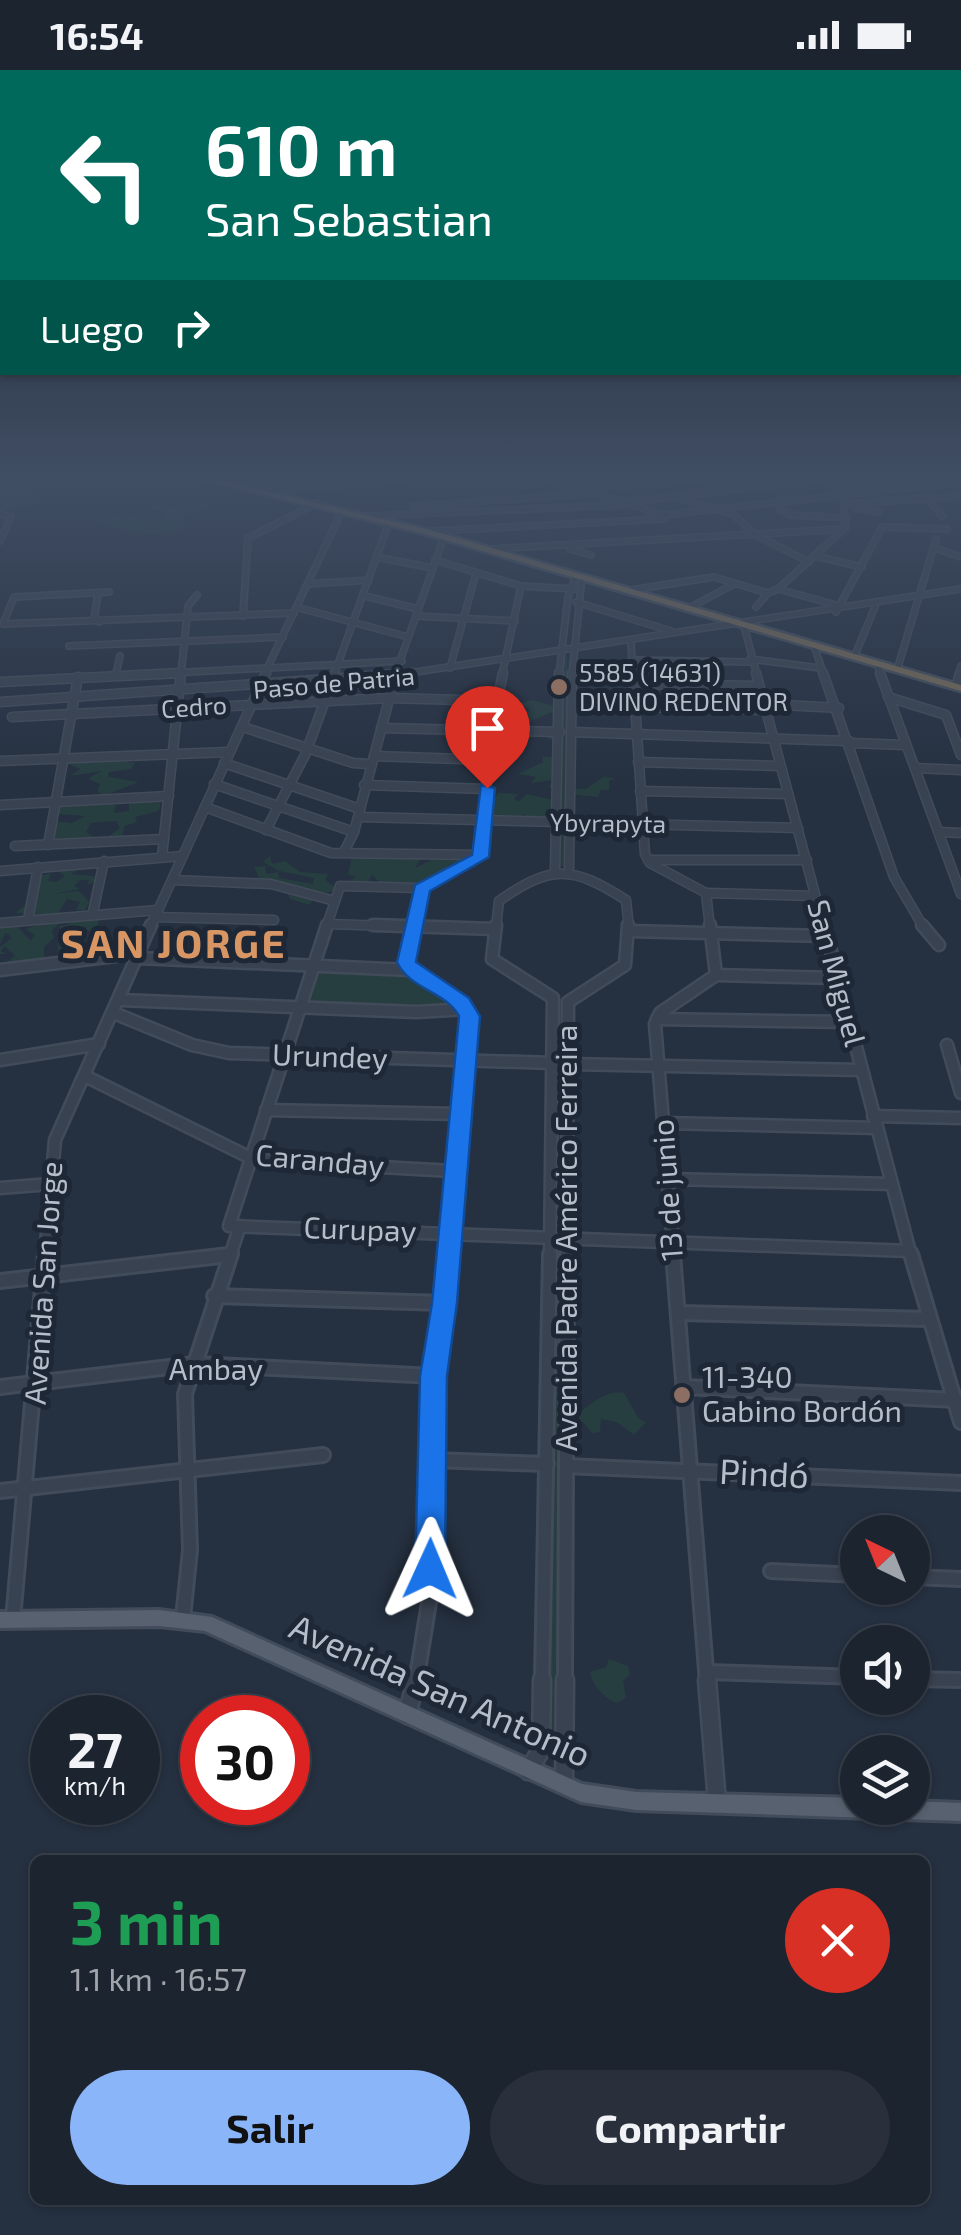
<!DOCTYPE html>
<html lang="es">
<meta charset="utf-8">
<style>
:root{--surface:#1c2430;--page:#29303c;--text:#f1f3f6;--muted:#a0a4ab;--line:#3a414c;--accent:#8bb5f9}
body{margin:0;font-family:"Exo 2",sans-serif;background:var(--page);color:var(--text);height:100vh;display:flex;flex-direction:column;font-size:38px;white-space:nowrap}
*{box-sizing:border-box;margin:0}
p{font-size:32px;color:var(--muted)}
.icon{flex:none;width:55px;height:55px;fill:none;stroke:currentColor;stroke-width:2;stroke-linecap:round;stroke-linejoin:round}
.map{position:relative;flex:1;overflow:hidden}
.side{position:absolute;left:30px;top:1785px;width:900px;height:350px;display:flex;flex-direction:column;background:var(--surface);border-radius:15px;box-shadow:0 2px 8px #0004,0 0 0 2px var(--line)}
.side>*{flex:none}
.guide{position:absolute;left:0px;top:0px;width:962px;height:305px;box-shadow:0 2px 8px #0004,0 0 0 2px var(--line);background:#00695c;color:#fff;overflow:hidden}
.needle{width:65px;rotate:317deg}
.controls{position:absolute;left:840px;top:1445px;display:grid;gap:20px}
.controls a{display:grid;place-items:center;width:90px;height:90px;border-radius:50%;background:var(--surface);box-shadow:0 2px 8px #0004,0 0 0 2px var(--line);font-size:50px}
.speed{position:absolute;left:30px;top:1625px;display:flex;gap:20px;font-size:50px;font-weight:700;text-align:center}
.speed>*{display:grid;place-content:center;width:130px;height:130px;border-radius:50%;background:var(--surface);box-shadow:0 2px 8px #0004,0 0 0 2px var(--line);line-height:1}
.speed small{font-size:25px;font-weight:400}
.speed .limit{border:15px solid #d22;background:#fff;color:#111}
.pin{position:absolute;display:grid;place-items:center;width:85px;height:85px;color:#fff;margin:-102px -42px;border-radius:50% 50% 50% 0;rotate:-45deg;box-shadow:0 0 10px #0007}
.pin .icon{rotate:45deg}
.me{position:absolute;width:110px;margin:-55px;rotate:1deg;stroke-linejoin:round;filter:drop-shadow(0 0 8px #0008)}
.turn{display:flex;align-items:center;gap:35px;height:210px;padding:0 40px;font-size:45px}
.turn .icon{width:130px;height:130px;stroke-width:2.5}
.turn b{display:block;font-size:70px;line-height:85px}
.then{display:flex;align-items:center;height:95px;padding:0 40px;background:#0003;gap:20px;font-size:38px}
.round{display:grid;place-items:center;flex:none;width:105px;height:105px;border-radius:52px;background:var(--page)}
.summary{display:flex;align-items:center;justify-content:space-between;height:170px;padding:0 40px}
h1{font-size:60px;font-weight:700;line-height:75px;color:#1e9e55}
.action{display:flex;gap:20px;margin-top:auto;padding:20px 40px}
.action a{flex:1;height:115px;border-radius:60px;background:var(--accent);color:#111;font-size:40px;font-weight:700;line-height:115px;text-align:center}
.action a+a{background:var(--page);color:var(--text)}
.status{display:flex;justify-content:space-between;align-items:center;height:70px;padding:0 50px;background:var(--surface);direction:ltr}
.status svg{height:28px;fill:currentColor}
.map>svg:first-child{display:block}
</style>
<div class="status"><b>16:54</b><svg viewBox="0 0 49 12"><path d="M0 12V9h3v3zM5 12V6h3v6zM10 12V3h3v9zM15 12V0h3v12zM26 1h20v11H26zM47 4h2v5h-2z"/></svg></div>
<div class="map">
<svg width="961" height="2165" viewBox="0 0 961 2165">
<rect width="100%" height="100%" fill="#253040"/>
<g fill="#273e41">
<polygon points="0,409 38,409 36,426 50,432 0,441"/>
<path d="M155,434C174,445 189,429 213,436L184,445L185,457C155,471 126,461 96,452L124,442L143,451H163L166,443L149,437Z"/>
<polygon points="567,586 567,718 586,719 603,707 615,708 609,711 609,720 601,720 598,727 567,724 567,795 558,797 559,752 526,750 525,743 519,749 490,747 488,740 498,723 518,724 514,729 519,731 527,724 557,731 557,719 549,718 551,712 557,712 557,697 553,699 555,710 531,713 536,707 518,704 543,692 542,687 557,687 557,680 551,678 557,675 557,664 553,670 547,669 547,664 557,662 557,640 524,654 526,648 520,643 530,640 520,633 532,630 557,637 558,587"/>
<polygon points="72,689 78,693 100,690 89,695 108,689 135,693 131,699 109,702 108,707 139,712 103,726 97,720 100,714 88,709 101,701 70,706 80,699 67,693"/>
<polygon points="111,732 116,736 114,743 129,741 129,732 161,732 159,741 135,747 137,752 125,756 121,768 105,769 120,758 116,751 91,753 86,762 96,769 53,773 50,769 54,751 72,753 85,746 57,744 61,737"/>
<polygon points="446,783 468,791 451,794 429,811 383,815 372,805 367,814 346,815 356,806 348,805 352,786 421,788 415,798"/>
<polygon points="270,786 272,794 285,791 300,802 328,804 325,810 338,820 306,827 313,830 309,835 290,829 287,822 260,810 254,797 265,796 266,804 278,802 279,808 313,814 314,808 279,801 263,792"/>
<polygon points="79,798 71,804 94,806 94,812 87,815 89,810 80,810 74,816 80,819 53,824 79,821 89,832 85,840 76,840 80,832 67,829 57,845 15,843 38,825 39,806 51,803 48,811 56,812 65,806 55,799"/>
<polygon points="91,847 99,848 97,857 109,860 103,871 108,881 88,886 58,884 58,868 81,865 85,875 95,872 88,860 68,863 58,857"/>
<polygon points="55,850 61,852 52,860 54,868 44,877 44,888 4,894 15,886 5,876 1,881 7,884 0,884 0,877 12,868 6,862 0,874 0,857 16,855 31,871 35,865 25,859"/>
<polygon points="317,897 408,903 460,937 303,935"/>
<polygon points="560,929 565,930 565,1164 545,1164 552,932"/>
<path d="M563,1171L570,1339L583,1340C594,1331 609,1319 624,1323L639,1349L646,1352L634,1365L616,1352L601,1349L600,1362L592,1363L583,1352L567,1354L561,1658L543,1666L531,1657L545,1173Z"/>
<path d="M609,1589L628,1596L630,1604L623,1611L626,1628L617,1633C605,1629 592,1615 590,1602L606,1597Z"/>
</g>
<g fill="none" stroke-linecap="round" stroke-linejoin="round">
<g stroke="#424b59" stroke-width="8">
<g id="minor-far4">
<polyline points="548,409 663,445 961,412"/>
<polyline points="586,418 701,409"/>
<polyline points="263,421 410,409"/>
<polyline points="928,428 942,446"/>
<polyline points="682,429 733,444 754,464 809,492"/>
<polyline points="779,431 780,440 792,445 847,448"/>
<polyline points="628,432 824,409"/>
<polyline points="846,434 961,426"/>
<polyline points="413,436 586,424"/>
<polyline points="857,438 879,442"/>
<polyline points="0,444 11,447 0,471"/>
<polyline points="368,446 621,435"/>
<polyline points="433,461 664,449"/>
<polyline points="934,478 961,487"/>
<polyline points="492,479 844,459"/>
<polyline points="570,479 591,485"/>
<polyline points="815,486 862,497"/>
<polyline points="376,487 433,498"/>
<polyline points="435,490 521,516 575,519"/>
<polyline points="308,514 369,510"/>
<polyline points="778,519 836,535"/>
<polyline points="631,520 714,507 768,523 778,519 846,457 842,425 827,409"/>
<polyline points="109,522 14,527 3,554 294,543"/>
<polyline points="98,523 94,550 100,552"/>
<polyline points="365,526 418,539"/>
<polyline points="576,532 671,561"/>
<polyline points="296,537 408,567"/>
<polyline points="691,537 734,514"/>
<polyline points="756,537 768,523"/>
<polyline points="836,542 882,457 947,459"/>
<polyline points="243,546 248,468 317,433"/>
<polyline points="416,546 515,551"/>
<polyline points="744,556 757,605"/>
<polyline points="631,574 633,605"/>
<polyline points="69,576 283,567"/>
<polyline points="814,576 824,605"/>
<polyline points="855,585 875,537"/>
<polyline points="750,589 820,598"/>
<polyline points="631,590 750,592"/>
<polyline points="877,594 881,605"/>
<polyline points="898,597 936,469"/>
<polyline points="450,598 476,503"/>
<polyline points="116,604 120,586"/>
<polyline points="132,605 402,591"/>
<polyline points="181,605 188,536 197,525"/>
<polyline points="264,605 342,441"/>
<polyline points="334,605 389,452"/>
<polyline points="395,605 444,467"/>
<polyline points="396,605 961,519"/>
<polyline points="502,605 521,516"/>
<polyline points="559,605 568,527 576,505"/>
<polyline points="572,605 582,507"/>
<polyline points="959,605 961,596"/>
</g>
</g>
<g stroke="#424b59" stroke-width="11">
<g id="minor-far3">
<polyline points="633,603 645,784 650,793 706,823 710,858"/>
<polyline points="756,603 824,858"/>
<polyline points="823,603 894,807 924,858"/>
<polyline points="880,603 961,824"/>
<polyline points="0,612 180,603"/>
<polyline points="633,614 759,616"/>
<polyline points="957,614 960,603"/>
<polyline points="888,627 946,645 961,685"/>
<polyline points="0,632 413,603"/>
<polyline points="765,634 839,638"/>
<polyline points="634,637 766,640"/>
<polyline points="12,647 390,628 496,631"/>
<polyline points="243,657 353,693 370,694"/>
<polyline points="381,658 560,662"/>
<polyline points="571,662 849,671"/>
<polyline points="850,673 906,675"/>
<polyline points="374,686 489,690"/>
<polyline points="0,691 228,682"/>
<polyline points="638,692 779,696"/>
<polyline points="224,693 360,739"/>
<polyline points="915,698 961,700"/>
<polyline points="214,714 354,762"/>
<polyline points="364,715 487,719"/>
<polyline points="640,721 788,724"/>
<polyline points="0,735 169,726"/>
<polyline points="205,737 331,783 481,785"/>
<polyline points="359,747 798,758"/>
<polyline points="266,760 305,685 335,603"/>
<polyline points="939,762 961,763"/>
<polyline points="48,775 78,607"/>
<polyline points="15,776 164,769"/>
<polyline points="344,782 354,762 396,603"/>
<polyline points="162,787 181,603"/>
<polyline points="648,790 807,790"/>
<polyline points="569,798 572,603"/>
<polyline points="555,799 559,603"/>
<polyline points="0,801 183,786"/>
<polyline points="173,810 271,814 335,831"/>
<polyline points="706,823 815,826"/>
<polyline points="93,842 104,791"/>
<polyline points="154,847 274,850"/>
<polyline points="28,850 38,797"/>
<polyline points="0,853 158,840"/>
<polyline points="327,854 457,858"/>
<polyline points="150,858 266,603"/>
<polyline points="326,858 340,816 421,818"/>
<polyline points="413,858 421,818 481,785 491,660 503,603"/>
<path d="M496,858L499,831C551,794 573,796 626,830L629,858"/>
</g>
</g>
<g stroke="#424b59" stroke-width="15">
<g id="minor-far2">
<polyline points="327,855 229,1156 910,1181"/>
<polyline points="373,855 495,859"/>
<polyline points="414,855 407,892 410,900 454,926 469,946 448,1186"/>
<polyline points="496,855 492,889 553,928 550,1186"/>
<polyline points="824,855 911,1186"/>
<polyline points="922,855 939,875"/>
<polyline points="629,861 825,866"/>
<polyline points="138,888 410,900"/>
<polyline points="0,900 140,883"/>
<polyline points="716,905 837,908"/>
<polyline points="120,930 416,942 468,939"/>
<polyline points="114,943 192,975 229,983 553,993"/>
<polyline points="657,949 849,952"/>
<polyline points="947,975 961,1023"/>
<polyline points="0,990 99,974"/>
<polyline points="569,994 861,1000"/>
<polyline points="85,1006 255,1090 453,1101"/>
<polyline points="266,1040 459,1044"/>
<polyline points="873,1046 961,1048"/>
<polyline points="663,1053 877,1058"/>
<polyline points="668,1109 892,1114"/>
<polyline points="0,1118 51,1114"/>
<polyline points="45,1186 55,1070 151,855"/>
<polyline points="219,1186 229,1185"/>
<polyline points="230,1186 240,1156"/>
<polyline points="567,1186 568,932 625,895 628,855"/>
<polyline points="674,1186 655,954 660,943 716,905 710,855"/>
</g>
</g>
<g stroke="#424b59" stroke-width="18">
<g id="minor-far1">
<polyline points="673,1184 707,1613"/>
<polyline points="911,1184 961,1352"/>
<polyline points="0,1211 229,1185"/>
<polyline points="214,1226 444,1233"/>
<polyline points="679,1243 929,1249"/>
<polyline points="0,1317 195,1294 434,1306"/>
<polyline points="684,1317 957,1330"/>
<polyline points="433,1390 547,1394"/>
<polyline points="566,1396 961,1413"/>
<polyline points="0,1421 323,1385"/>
<polyline points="771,1501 858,1505"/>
<polyline points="912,1507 961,1509"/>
<polyline points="183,1548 190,1480 185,1324 231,1184"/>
<polyline points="13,1550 45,1184"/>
<polyline points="708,1602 858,1607"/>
<polyline points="912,1609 961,1610"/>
<polyline points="416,1613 430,1526 434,1306 448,1184"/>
<polyline points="542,1613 550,1184"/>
<polyline points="565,1613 567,1184"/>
</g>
</g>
<g stroke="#424b59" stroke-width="21">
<g id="minor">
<polyline points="707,1610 717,1732"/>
<polyline points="407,1645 416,1610"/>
<polyline points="528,1701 541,1680 542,1610"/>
<polyline points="564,1715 565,1610"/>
</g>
</g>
<g stroke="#424b59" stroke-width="6">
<polygon id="major" points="159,1540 212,1547 582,1714 636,1722 858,1728 858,1738 912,1738 912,1731 961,1733 961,1751 636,1740 581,1732 205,1561 159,1556 0,1558 0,1542"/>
</g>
<g stroke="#444d5a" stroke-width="5">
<polygon id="highway" points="201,409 215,409 430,460 961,615 961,621 425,464"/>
</g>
<use href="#minor-far4" stroke="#394250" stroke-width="5"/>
<use href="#minor-far3" stroke="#394250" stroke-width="8"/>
<use href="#minor-far2" stroke="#394250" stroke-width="10"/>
<use href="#minor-far1" stroke="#394250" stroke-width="12"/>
<use href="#minor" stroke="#394250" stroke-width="16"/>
<use href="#major" fill="#576170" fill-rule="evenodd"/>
<use href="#highway" fill="#766956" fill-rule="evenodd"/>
</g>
<linearGradient id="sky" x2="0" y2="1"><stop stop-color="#141a23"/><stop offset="0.57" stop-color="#404e64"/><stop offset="1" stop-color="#404e64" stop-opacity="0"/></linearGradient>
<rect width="961" height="712" fill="url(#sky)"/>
<path fill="#1a73e8" stroke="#114b97" stroke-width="2.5" d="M481,715L495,718L489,787L430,821L416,892L469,928L480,946L457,1233L447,1306L445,1499L441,1508L430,1512L419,1508L415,1499L420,1306L432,1233L459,946C445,921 409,919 397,892L415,815L472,785Z"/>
<g fill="#8d6e63" stroke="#1e2735" stroke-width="4">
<circle cx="559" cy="617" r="10"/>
<circle cx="682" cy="1325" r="10"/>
</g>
<g text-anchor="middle" stroke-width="10" stroke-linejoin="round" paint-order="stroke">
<g font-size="25" fill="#b5bdca" stroke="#1e2735" text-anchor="start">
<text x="579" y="612">5585 (14631)<tspan x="579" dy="29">DIVINO REDENTOR</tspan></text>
</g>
<g font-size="25" fill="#b5bdca" stroke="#1e2735">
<text transform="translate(334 613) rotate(-5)" y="9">Paso de Patria</text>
<text transform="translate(194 637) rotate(-4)" y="9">Cedro</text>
<text transform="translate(608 753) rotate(1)" y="9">Ybyrapyta</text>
</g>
<g font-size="30" fill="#b5bdca" stroke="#1e2735">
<text transform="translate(836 903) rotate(75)" y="10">San Miguel</text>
<text transform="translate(330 987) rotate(2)" y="10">Urundey</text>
<text transform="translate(320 1091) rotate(5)" y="10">Caranday</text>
<text transform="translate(668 1120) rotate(-94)" y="10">13 de junio</text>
<text transform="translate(360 1160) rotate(2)" y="10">Curupay</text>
<text transform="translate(567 1168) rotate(-90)" y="10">Avenida Padre Américo Ferreira</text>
<text transform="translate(44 1213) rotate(-86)" y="10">Avenida San Jorge</text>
<text x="216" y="1310">Ambay</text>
</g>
<g font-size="30" fill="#b5bdca" stroke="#1e2735" text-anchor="start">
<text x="702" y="1318">11-340<tspan x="702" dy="34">Gabino Bordón</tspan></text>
</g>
<g font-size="35" fill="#b5bdca" stroke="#1e2735">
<text transform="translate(764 1404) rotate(3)" y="12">Pindó</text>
<text transform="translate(440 1621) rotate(24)" y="12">Avenida San Antonio</text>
</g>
<g font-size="40" font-weight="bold" letter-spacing="2.5" fill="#d79663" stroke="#1e2735">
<text x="174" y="888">SAN JORGE</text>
</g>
</g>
</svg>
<div class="controls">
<a><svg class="needle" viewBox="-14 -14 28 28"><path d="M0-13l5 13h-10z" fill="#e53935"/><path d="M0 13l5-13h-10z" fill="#a0a4ab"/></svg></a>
<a><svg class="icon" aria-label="sound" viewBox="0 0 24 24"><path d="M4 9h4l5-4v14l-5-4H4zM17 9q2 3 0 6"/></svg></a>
<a><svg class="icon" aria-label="layers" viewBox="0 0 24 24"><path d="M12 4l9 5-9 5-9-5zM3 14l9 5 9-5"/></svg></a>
</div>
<div class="speed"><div>27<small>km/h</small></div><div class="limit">30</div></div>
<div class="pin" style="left:487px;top:718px;background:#d93025"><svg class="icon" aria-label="arrive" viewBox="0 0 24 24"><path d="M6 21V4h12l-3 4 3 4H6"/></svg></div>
<svg class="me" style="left:430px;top:1499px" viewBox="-20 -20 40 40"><path d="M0-17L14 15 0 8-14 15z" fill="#1a73e8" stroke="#fff" stroke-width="4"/></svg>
<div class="guide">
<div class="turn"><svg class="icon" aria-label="left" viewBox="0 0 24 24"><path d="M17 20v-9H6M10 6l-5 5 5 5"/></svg><div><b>610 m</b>San Sebastian</div></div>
<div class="then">Luego<svg class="icon" aria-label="right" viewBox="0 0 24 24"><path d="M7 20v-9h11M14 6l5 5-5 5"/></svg></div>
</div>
<section class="side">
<div class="summary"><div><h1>3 min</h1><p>1.1 km · 16:57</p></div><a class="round" style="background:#d93025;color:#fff"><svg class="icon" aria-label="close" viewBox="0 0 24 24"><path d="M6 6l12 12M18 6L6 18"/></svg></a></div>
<div class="action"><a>Salir</a><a>Compartir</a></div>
</section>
</div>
